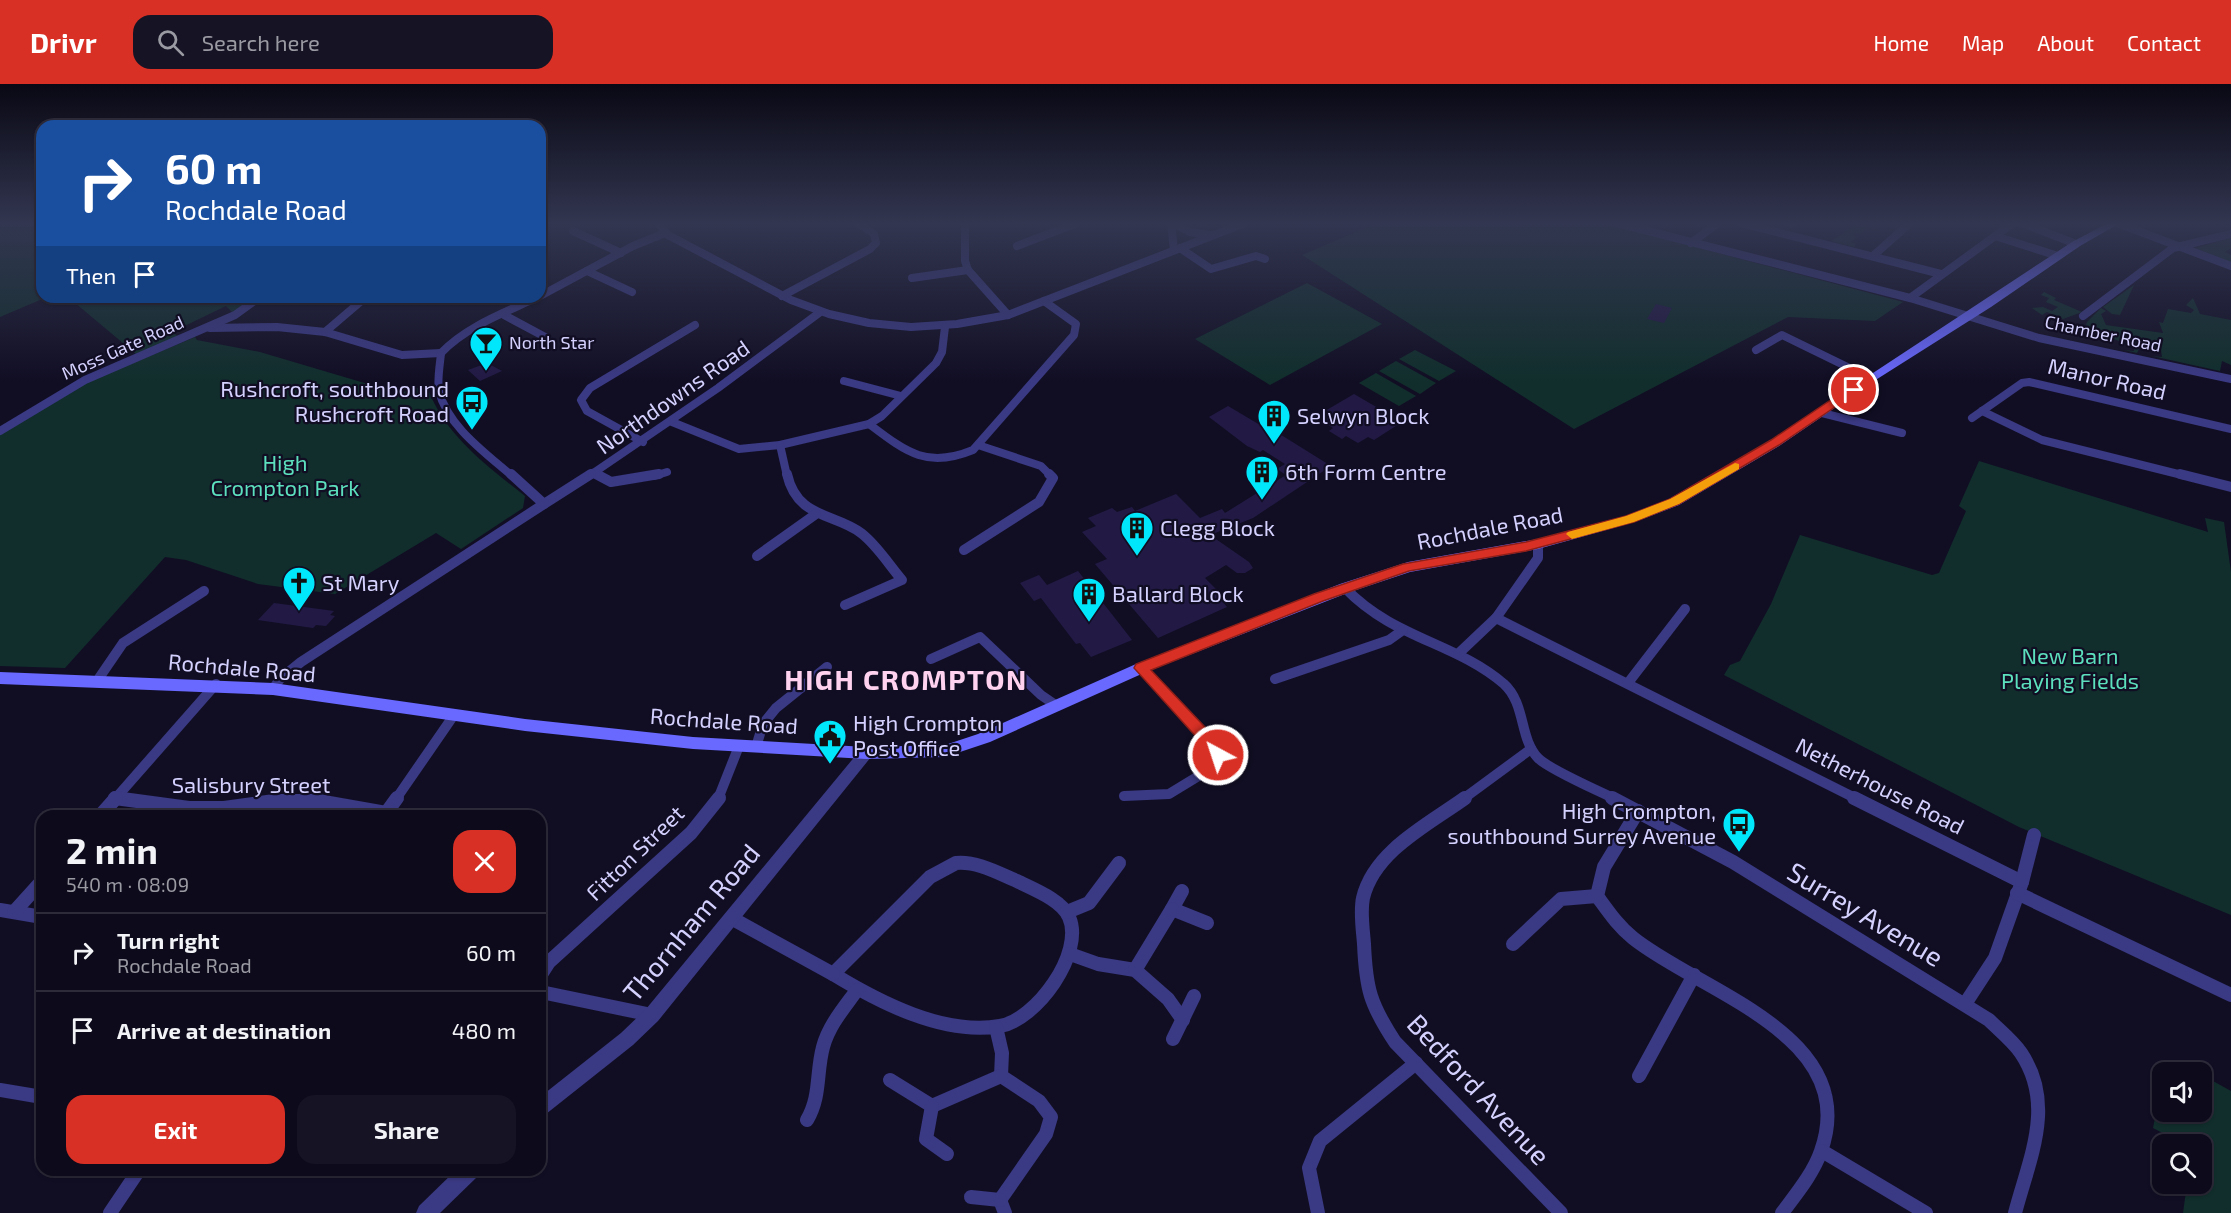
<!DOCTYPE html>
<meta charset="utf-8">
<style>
:root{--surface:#0d0a1b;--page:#161324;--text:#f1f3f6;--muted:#9a9aa3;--line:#2d2b3a;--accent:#d93025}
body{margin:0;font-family:"Exo 2",sans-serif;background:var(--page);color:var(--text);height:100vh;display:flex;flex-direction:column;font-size:22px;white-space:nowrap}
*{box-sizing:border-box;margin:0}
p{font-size:20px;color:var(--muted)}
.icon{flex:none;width:33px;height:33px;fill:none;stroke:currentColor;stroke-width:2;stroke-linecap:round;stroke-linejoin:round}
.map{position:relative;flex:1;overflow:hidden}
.drawer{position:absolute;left:36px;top:726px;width:510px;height:366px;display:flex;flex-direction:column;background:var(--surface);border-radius:18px;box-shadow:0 2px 4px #0004,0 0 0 2px var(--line)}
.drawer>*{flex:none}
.top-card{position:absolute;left:36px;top:36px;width:510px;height:183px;border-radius:18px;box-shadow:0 2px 4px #0004,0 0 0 2px var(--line);background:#1a4fa0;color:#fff;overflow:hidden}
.tools{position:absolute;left:2152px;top:978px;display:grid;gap:12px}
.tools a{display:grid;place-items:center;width:60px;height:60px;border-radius:12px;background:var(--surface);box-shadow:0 2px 4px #0004,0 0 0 2px var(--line);font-size:30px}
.pin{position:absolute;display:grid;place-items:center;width:51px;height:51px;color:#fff;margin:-26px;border:3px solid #fff;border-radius:50%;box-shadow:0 2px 6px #0007}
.me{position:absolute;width:66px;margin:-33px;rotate:320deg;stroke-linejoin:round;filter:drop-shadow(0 0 4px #0008)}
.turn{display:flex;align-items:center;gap:21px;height:126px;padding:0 30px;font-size:27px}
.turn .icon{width:78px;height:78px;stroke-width:2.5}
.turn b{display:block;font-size:42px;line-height:51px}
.then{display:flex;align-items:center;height:57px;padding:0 30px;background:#0003;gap:12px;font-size:22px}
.round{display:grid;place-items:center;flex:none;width:63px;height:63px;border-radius:18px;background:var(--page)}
.head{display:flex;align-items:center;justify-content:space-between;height:102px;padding:0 30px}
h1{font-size:36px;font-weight:700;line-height:45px}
.primary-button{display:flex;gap:12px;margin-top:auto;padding:12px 30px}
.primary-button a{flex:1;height:69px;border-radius:18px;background:var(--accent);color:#fff;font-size:24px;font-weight:700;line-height:69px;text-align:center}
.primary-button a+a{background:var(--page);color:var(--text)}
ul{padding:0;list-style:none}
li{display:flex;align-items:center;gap:18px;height:78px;padding:0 30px;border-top:2px solid var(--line)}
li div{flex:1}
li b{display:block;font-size:22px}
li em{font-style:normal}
header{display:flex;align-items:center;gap:36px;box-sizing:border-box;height:84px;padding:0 30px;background:var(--accent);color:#fff}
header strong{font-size:28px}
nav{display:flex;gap:33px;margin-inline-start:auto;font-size:21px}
.search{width:420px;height:54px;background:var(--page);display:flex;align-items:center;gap:15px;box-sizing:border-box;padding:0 21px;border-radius:18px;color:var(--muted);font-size:22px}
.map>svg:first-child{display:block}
</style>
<header>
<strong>Drivr</strong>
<div class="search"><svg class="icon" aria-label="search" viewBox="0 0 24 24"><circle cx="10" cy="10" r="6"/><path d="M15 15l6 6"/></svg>Search here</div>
<nav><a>Home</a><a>Map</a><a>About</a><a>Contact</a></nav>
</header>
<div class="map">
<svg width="2231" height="1129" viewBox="0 0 2231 1129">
<rect width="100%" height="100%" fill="#110e24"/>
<g fill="#112e2c">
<polygon points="0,139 42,139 42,213 47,213 0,233"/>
<polygon points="1377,139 1605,139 1903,218 1875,237 1788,233 1574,345 1302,171"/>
<polygon points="1857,140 1880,147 1868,144 1860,150 1855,149 1853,151 1857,153 1851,158 1856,160 1854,163 1831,157"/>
<polygon points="2231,154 2231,164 2225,168 2231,171 2231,179 2196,164"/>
<polygon points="1307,199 1382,240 1270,301 1195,255"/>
<polygon points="2134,201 2120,231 2112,230 2103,223"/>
<polygon points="2044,208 2056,214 2054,216 2082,228 2063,235 2047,228 2042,231 2032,224 2043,223 2052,227 2058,223 2046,218 2049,214 2041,211"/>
<polygon points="68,213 254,213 233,229 226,222 172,248 179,253 136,270"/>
<path d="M2193,214L2200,230L2231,236V281L2222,277L2220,287L2152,272L2162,273L2161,266L2141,261L2137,269L2124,266L2134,267V259C2119,261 2102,248 2085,244L2087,238L2101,224L2106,227L2101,230L2106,241L2163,249L2159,238L2163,239L2168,225L2191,229L2194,226L2186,221Z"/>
<path d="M195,253L197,256L260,268L378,303L393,311L427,301C441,348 487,382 525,412L523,424L461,465L436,449L335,510L258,500L186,476L165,473L65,584L0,582V350L88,298Z"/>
<polygon points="1415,266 1456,287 1439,297 1399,275"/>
<polygon points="1396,277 1436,299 1420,310 1379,287"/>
<polygon points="1376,289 1416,312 1399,322 1359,299"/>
<polygon points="1979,377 2208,448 2205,434 2224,438 2231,488 2231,831 2019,743 1724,591 1730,581 1740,577 1771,520 1800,451 1932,491 1939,489 1966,427 1959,422"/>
<polygon points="2202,991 2231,1007 2231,1129 2183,1129 2187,1100 2202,1100 2202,1060 2184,1060 2153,1044 2163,994 2163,1028 2202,1028"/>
</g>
<g fill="#221a45">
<polygon points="1656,220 1672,224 1664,239 1647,235"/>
<polygon points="487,279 502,287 480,297 468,286"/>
<polygon points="1354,310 1402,338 1374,356 1368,353 1358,359 1346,352 1342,355 1329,347 1333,344 1322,337 1332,331 1325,327"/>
<polygon points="1228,322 1260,341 1262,339 1331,382 1253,434 1210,451 1249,478 1253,484 1245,489 1237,489 1226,481 1205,494 1219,508 1215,509 1227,523 1158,554 1095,480 1107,475 1082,448 1096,442 1088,434 1112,424 1117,428 1132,423 1135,427 1176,410 1200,434 1222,425 1225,429 1286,391 1277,385 1285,380 1263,366 1260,368 1247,362 1209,333"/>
<polygon points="1078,487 1132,556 1091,573 1080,559 1076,560 1041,514 1034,517 1020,499 1039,491 1047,501"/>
<polygon points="274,519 334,527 330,531 335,532 326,542 316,541 313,544 258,536"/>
</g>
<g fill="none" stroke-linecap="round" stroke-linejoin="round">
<polyline stroke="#3a3983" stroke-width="6" points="1791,141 1794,139"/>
<g stroke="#3a3983" stroke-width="8">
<polyline points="658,139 668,151 791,216 829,230 869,239 911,243 957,240 1008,231 1245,139"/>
<polyline points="965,139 965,177 968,186 1008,231"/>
<polyline points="1171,139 1174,166"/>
<polyline points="1173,139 1190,148 1210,151"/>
<polyline points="1617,139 1910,214 2039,254 2231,295"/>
<polyline points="1741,139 1941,190"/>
<polyline points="2022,139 2076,160"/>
<polyline points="2117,139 2231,182"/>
<polyline points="573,147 621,169"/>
<polyline points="1995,152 2058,172"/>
<polyline points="1691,159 1718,139"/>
<polyline points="1017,162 1077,139"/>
<polyline points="1180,164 1211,185 1256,172 1265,175"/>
<polyline points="1874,171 1910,139"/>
<polyline points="587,187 632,208"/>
<polyline points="912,194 968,186"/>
<polyline points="540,212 633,162 665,149"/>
<polyline points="782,212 870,165 876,159 874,150 858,139"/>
<polyline points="1910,214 2013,139"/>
<polyline points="504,231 547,254"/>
<polyline points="2083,232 2173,164 2231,150"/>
<polyline points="210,244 277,243 325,248 402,271 441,269"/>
<polyline points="325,248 366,213"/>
<polyline points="1756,266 1782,251 1870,294"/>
<path d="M441,269C467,242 504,229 538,213"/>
<path d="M441,269C440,281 437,295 439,307C447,342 487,370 512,392"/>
<polyline points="844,297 901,312"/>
<polyline points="1982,327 2042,356 2186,392"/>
<polyline points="1822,329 1902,349"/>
<polyline points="1972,334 2022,299 2029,298 2231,345"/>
<polyline points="672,338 739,365 780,361 869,340 882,332 936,279 942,268 945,243"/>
<path d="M869,340C906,368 927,385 973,366L1074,251L1076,240L1044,217"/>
<polyline points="0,347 85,296 235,231 260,213"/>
<polyline points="643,358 587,327 581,316 590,304 695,241"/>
<polyline points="780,361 787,392"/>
<polyline points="978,361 1041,382 1051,392"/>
<polyline points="593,389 599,392"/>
<polyline points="589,392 718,304 819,229"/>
<polyline points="654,392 667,388"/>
</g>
<g stroke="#3a3983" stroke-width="10">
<polyline points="596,390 611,398 659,390"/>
<path d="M787,390C797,435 835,429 861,449C877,461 889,481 902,496L845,521"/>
<polyline points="2180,390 2231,403"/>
<polyline points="544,420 591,390"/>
<polyline points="964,466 1039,418 1053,394 1049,390"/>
<polyline points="757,472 816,430"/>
<path d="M1345,504C1394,555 1455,558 1504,600C1526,620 1519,654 1538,674C1548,685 1599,707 1615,715"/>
<polyline points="1496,534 1857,715"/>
<polyline points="1458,570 1496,534 1538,474 1538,460"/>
<polyline points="931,575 980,553 1041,611 1057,622"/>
<polyline points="1275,595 1389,556 1403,546"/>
<polyline points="97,597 123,559 204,507"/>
<polyline points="1628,599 1685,525"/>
<polyline points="273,605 280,595 301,578 544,420 511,390"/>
<polyline points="756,663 763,640 776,624 827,583"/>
<polyline points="1124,712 1169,710 1215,682 1218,671 1214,663 1141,584"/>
<polyline points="115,714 124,715"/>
<polyline points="115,715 216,600"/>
<polyline points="396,715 454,631"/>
<polyline points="718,715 739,662"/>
<polyline points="1463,715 1531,665"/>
</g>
<g stroke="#3a3983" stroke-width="14">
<polyline points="115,714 189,724 224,724 274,717 318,717 386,729"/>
<path d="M1465,714C1429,740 1374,767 1363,814C1360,828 1363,846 1364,860C1366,905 1370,920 1395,958L1561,1129"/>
<path d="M1612,714L1733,778L1989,936C1999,946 2013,957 2021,969C2056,1021 2029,1075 2015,1129"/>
<polyline points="1854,714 2022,798 1995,874 1965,920"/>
<path d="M1638,727L1604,783L1597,812C1608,827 1618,842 1633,854C1700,908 1862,951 1821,1067C1813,1090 1796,1110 1782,1129"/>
<polyline points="100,732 116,714"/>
<polyline points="384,732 397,714"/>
<path d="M956,779C977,777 998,789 1017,797C1033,805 1062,816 1069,833C1085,869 1036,936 1000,942C944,952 879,918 833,890L930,793Z"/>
<polyline points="2022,798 2034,751"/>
<polyline points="1182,807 1172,825 1207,839"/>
<polyline points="2017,809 2231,911"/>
<polyline points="0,826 42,833"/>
<polyline points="14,828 42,797"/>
<polyline points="1067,828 1089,819 1119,779"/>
<polyline points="733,835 833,890"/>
<polyline points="1513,860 1561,815 1597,812"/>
<polyline points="1070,870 1098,880 1135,886 1168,915 1183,936"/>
<polyline points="1135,886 1172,825"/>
<polyline points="540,892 549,878 691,749 719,714"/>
<polyline points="540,905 541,908 652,931"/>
<polyline points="996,943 1002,969 1001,992 1039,1017 1051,1033 1046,1050 1000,1116 1005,1129"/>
<polyline points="1173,955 1194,912"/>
<polyline points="1639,992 1694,891"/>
<polyline points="890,996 932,1022 1001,992"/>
<polyline points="0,1006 42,1013"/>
<polyline points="932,1022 926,1055 947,1070"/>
<path d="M807,1036C821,1012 816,989 823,963C829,941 844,924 857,906"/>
<polyline points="1822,1067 1926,1129"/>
<polyline points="971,1113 1000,1116"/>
<polyline points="110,1129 139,1086"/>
<polyline points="1318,1129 1309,1084 1320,1057 1416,979"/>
</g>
<g fill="#3a3983" fill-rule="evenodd">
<polygon points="866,663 871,665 873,669 871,673 658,937 633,961 546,1030 540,1033 540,1013 621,949 646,925 861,665"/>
<polygon points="456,1086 479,1086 477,1093 440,1129 416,1129 419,1122"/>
</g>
<polygon fill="#6968ff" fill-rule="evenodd" points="2108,139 2120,139 2080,162 1991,223 1874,297 1779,362 1679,421 1635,438 1538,465 1410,488 1350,508 1146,588 990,658 945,673 866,675 693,665 525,647 273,611 0,600 0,588 273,599 525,635 693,653 866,663 945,661 978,650 1136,580 1340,500 1408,478 1538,455 1625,432 1669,415 1771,356 2072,158"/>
</g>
<linearGradient id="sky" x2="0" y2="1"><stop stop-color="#090814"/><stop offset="0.47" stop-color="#323650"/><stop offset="1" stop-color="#323650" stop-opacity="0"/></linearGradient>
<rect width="2231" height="297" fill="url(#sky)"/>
<polygon fill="#d93025" stroke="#8d1f18" stroke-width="1.5" points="1850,303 1860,306 1779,361 1679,420 1634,438 1526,467 1409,487 1323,517 1151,586 1220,659 1225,671 1223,675 1212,675 1208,666 1134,584 1136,580 1314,510 1403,480 1526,458 1626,432 1670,415 1771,356"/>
<polygon fill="#f59e0b" points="1735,379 1739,380 1739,385 1679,420 1634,438 1572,455 1566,450 1568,448 1626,432 1670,415"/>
<defs>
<g id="bar-pin" transform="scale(1.725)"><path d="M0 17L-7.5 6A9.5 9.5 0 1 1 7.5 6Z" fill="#00e7fb" stroke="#110e24"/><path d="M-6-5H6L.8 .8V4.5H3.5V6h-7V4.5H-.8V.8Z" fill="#111"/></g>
<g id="bus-pin" transform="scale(1.725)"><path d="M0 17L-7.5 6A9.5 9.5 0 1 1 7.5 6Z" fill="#00e7fb" stroke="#110e24"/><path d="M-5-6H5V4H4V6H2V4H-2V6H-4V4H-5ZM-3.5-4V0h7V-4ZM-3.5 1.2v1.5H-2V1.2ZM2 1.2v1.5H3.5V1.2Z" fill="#111"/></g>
<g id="building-pin" transform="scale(1.725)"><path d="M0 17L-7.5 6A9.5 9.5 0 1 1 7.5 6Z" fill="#00e7fb" stroke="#110e24"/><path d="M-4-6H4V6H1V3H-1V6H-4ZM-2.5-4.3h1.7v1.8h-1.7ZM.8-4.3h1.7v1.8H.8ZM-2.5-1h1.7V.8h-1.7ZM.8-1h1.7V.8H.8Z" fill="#111"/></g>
<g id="church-pin" transform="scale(1.725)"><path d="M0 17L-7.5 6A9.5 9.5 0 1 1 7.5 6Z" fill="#00e7fb" stroke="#110e24"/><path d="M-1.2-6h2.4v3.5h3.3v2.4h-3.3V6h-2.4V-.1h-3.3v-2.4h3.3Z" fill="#111"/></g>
<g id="civic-pin" transform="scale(1.725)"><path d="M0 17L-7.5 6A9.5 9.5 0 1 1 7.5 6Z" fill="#00e7fb" stroke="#110e24"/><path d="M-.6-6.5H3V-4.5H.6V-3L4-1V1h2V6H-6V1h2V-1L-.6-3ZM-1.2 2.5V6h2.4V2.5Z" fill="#111"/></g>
</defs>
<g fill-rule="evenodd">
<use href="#bar-pin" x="486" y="259"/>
<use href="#bus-pin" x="472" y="318"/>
<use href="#building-pin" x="1274" y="332"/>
<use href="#building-pin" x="1262" y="388"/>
<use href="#building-pin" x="1137" y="444"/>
<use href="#church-pin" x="299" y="499"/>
<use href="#building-pin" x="1089" y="510"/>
<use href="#civic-pin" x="830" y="652"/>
<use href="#bus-pin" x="1739" y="740"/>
</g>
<g text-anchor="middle" stroke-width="4.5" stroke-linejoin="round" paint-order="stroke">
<g font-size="18" fill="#d5d1ff" stroke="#110e24">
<text transform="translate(2103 250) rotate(12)" y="6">Chamber Road</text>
<text transform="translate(123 264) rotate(-24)" y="6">Moss Gate Road</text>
</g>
<g font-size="18" fill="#d5d1ff" stroke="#110e24" text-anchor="start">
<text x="509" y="265">North Star</text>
</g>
<g font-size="22" fill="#d5d1ff" stroke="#110e24">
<text transform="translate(2107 295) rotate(13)" y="8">Manor Road</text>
<text transform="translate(673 313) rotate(-35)" y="8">Northdowns Road</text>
<text transform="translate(1490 444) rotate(-11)" y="8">Rochdale Road</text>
<text transform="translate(242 584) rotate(5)" y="8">Rochdale Road</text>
<text transform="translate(724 637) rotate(4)" y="8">Rochdale Road</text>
<text x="251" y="709">Salisbury Street</text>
<text transform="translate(1880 702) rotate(27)" y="8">Netherhouse Road</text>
<text transform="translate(635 769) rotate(-44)" y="8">Fitton Street</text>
</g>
<g font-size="22" fill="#d5d1ff" stroke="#110e24" text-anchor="start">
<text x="449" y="313" text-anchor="end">Rushcroft, southbound<tspan x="449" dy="25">Rushcroft Road</tspan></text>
<text x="1297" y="340">Selwyn Block</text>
<text x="1285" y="396">6th Form Centre</text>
<text x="1160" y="452">Clegg Block</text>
<text x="322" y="507">St Mary</text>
<text x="1112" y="518">Ballard Block</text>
<text x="853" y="647">High Crompton<tspan x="853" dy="25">Post Office</tspan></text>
<text x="1716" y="735" text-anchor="end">High Crompton,<tspan x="1716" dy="25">southbound Surrey Avenue</tspan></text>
</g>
<g font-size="22" fill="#5cdfbc" stroke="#110e24">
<text x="285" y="387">High<tspan x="285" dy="25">Crompton Park</tspan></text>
<text x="2070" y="580">New Barn<tspan x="2070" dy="25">Playing Fields</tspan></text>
</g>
<g font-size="27" fill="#d5d1ff" stroke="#110e24">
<text transform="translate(1865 831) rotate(31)" y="9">Surrey Avenue</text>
<text transform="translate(692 839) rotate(-50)" y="9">Thornham Road</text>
<text transform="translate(1478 1006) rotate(47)" y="9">Bedford Avenue</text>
</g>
<g font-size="28" font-weight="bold" letter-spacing="1.5" fill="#ffd3f0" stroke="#110e24">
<text x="906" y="606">HIGH CROMPTON</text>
</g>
</g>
</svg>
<div class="tools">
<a><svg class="icon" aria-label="sound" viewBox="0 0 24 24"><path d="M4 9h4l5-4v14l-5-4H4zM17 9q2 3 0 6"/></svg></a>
<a><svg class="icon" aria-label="search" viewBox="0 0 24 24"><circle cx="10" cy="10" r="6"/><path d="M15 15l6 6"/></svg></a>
</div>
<div class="pin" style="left:1854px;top:306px;background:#d93025"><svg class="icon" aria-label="arrive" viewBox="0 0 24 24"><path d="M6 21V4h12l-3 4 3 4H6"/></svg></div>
<svg class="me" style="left:1218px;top:671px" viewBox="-20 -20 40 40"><circle r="17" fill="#d93025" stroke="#fff" stroke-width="3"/><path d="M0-11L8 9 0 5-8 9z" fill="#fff"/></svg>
<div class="top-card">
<div class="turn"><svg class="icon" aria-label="right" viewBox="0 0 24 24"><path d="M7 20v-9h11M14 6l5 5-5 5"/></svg><div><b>60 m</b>Rochdale Road</div></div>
<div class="then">Then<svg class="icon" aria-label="arrive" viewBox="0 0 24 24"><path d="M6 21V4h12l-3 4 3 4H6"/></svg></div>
</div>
<section class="drawer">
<div class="head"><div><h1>2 min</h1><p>540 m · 08:09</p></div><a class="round" style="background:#d93025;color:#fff"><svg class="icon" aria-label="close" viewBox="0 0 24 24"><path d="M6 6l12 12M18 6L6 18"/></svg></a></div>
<ul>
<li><svg class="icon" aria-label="right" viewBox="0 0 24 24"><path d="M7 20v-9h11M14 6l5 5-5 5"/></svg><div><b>Turn right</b><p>Rochdale Road</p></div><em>60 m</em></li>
<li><svg class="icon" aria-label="arrive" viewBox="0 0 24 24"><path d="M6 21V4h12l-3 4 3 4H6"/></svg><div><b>Arrive at destination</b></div><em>480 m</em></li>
</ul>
<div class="primary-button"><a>Exit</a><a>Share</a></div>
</section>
</div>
